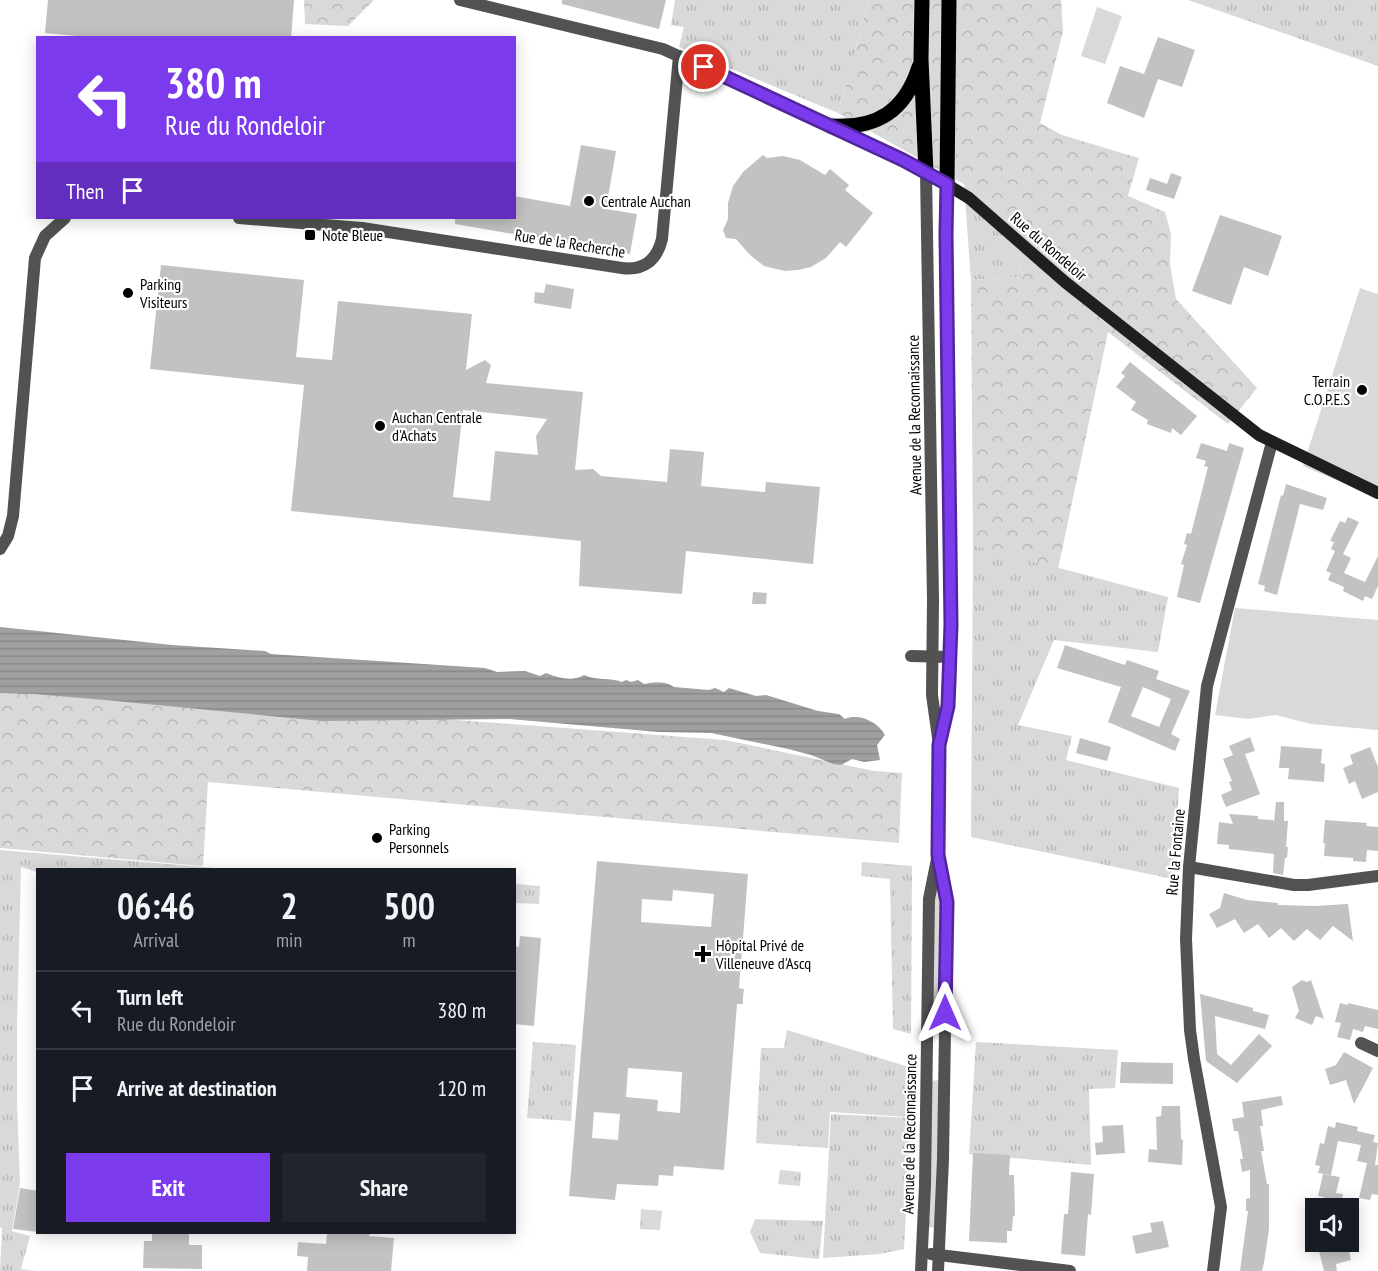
<!DOCTYPE html>
<meta charset="utf-8">
<style>
:root{--surface:#171b24;--page:#20242c;--text:#f1f3f6;--muted:#9ea1a6;--line:#363941;--accent:#7c3aed}
body{margin:0;font-family:"PT Sans Narrow",sans-serif;background:var(--page);color:var(--text);height:100vh;display:flex;flex-direction:column;font-size:22px;white-space:nowrap}
*{box-sizing:border-box;margin:0}
p{font-size:20px;color:var(--muted)}
.icon{flex:none;width:33px;height:33px;fill:none;stroke:currentColor;stroke-width:2;stroke-linecap:round;stroke-linejoin:round}
.map{position:relative;flex:1;overflow:hidden}
.panel{position:absolute;left:36px;top:868px;width:480px;height:366px;display:flex;flex-direction:column;background:var(--surface);border-radius:0px;box-shadow:0 3px 15px #0003}
.panel>*{flex:none}
.banner{position:absolute;left:36px;top:36px;width:480px;height:183px;border-radius:0px;box-shadow:0 3px 15px #0003;background:#7c3aed;color:#fff;overflow:hidden}
.controls{position:absolute;left:1305px;top:1198px;display:grid;gap:12px}
.controls a{display:grid;place-items:center;width:54px;height:54px;border-radius:0px;background:var(--surface);box-shadow:0 3px 15px #0003;font-size:30px}
.pin{position:absolute;display:grid;place-items:center;width:51px;height:51px;color:#fff;margin:-26px;border:3px solid #fff;border-radius:50%;box-shadow:0 2px 6px #0007}
.me{position:absolute;width:66px;margin:-33px;rotate:0deg;stroke-linejoin:round;filter:drop-shadow(0 0 4px #0008)}
.turn{display:flex;align-items:center;gap:21px;height:126px;padding:0 30px;font-size:27px}
.turn .icon{width:78px;height:78px;stroke-width:2.5}
.turn b{display:block;font-size:42px;line-height:51px}
.then{display:flex;align-items:center;height:57px;padding:0 30px;background:#0003;gap:12px;font-size:22px}
.eta{display:flex;justify-content:space-evenly;align-items:center;height:102px;text-align:center}
.eta b{font-size:36px;font-weight:700;line-height:42px}
.button{display:flex;gap:12px;margin-top:auto;padding:12px 30px}
.button a{flex:1;height:69px;border-radius:0px;background:var(--accent);color:#fff;font-size:24px;font-weight:700;line-height:69px;text-align:center}
.button a+a{background:var(--page);color:var(--text)}
ul{padding:0;list-style:none}
li{display:flex;align-items:center;gap:18px;height:78px;padding:0 30px;border-top:2px solid var(--line)}
li div{flex:1}
li b{display:block;font-size:22px}
li em{font-style:normal}
.map>svg:first-child{display:block}
</style>
<div class="map">
<svg width="1378" height="1271" viewBox="0 0 1378 1271">
<defs>
<pattern id="grass-tufts" width="24" height="20" patternUnits="userSpaceOnUse" patternTransform="scale(1.5)"><rect width="24" height="20" fill="#d9d9d9"/><path d="M3 7l-1-3M5 7V3M7 7l1-3M15 17l-1-3M17 17v-4M19 17l1-3" fill="none" stroke="#b8b8b8"/></pattern>
<pattern id="forest-crowns" width="20" height="18" patternUnits="userSpaceOnUse" patternTransform="scale(1.5)"><rect width="20" height="18" fill="#d9d9d9"/><path d="M2 6a3 3 0 1 1 6 0M12 15a3 3 0 1 1 6 0" fill="none" stroke="#b8b8b8"/></pattern>
<pattern id="water-rules" width="6" height="5" patternUnits="userSpaceOnUse" patternTransform="scale(1.5)"><rect width="6" height="5" fill="#a0a0a0"/><path d="M0 2.5h6" fill="none" stroke="#888"/></pattern>
</defs>
<rect width="100%" height="100%" fill="#fff"/>
<g fill="url(#grass-tufts)">
<polygon points="675,0 869,0 838,113 679,47 684,27 671,25"/>
<polygon points="1188,0 1378,0 1378,66"/>
<polygon points="964,184 995,210 1024,277 971,280"/>
<polygon points="973,545 1168,597 1158,652 1054,640 1018,725 1072,736 1066,760 1179,788 1173,879 971,837"/>
<polygon points="0,850 239,870 38,870 37,872 21,867 17,1026 17,1104 20,1183 12,1231 30,1236 21,1269 36,1271 0,1271 2,1228 0,1227"/>
<polygon points="862,862 912,866 911,1034 893,1029 890,879 861,876"/>
<polygon points="515,884 540,886 539,904 515,903"/>
<polygon points="941,886 943,904 942,1030 931,1031 933,907 937,887"/>
<polygon points="787,1030 909,1067 909,1117 830,1112 828,1148 756,1143 761,1048 784,1048"/>
<polygon points="533,1042 576,1045 571,1121 527,1118"/>
<polygon points="976,1042 1118,1050 1115,1088 1089,1089 1091,1165 969,1154"/>
<polygon points="940,1080 937,1228 927,1227 930,1081"/>
<polygon points="831,1114 911,1118 904,1249 880,1254 823,1258"/>
<polygon points="780,1170 801,1172 800,1186 778,1184"/>
<polygon points="641,1209 662,1211 660,1230 640,1229"/>
<polygon points="755,1219 823,1221 819,1259 760,1253 750,1232"/>
</g>
<g fill="url(#forest-crowns)">
<polygon points="304,0 374,0 348,26 305,24"/>
<polygon points="869,0 1061,0 1063,31 1040,123 1062,135 1139,158 1128,196 1165,212 1171,234 1170,264 1176,299 1257,388 1228,424 1108,332 1058,569 973,545 971,280 1024,277 995,211 964,184 838,113"/>
<polygon points="0,686 725,740 874,771 902,773 899,843 208,782 203,866 0,848"/>
</g>
<g fill="#d9d9d9">
<polygon points="1097,7 1122,16 1105,64 1081,56"/>
<polygon points="1360,288 1377,294 1378,292 1378,498 1303,466"/>
<polygon points="1235,608 1378,620 1378,730 1311,724 1276,715 1248,719 1215,715"/>
</g>
<path fill="url(#water-rules)" d="M0,627L172,645L265,651L271,654L485,668L497,672L525,671L540,676L546,673C559,678 572,682 584,675C597,681 609,677 622,682L626,680L631,682L638,680L644,684C653,682 667,681 674,687L709,690L715,688L724,692L729,688L756,696L766,695L818,711L839,714L845,719C859,713 878,722 885,735L877,745L880,760L864,762L852,759L841,765L833,764L811,755L788,749L711,733L659,732L509,719L322,721L105,700L34,694L0,693Z"/>
<g fill="#c2c2c2" fill-rule="evenodd">
<polygon points="48,0 294,0 291,38 98,38 45,33"/>
<polygon points="562,0 666,0 659,29 562,4"/>
<polygon points="1158,37 1195,50 1182,87 1158,79 1144,118 1107,103 1120,66 1144,74"/>
<polygon points="581,145 616,151 606,209 637,214 630,254 455,224 455,218 514,218 514,196 570,206"/>
<polygon points="763,155 767,158 783,156 800,160 825,175 830,169 849,185 845,190 873,213 846,247 840,242 826,258 811,267 798,270 785,271 764,266 750,255 736,239 726,238 723,230 728,219 728,203 733,186 743,172"/>
<polygon points="1171,173 1182,177 1174,199 1146,190 1150,178 1167,184"/>
<polygon points="1220,215 1282,236 1268,276 1244,267 1231,305 1192,291"/>
<path d="M161,265L304,280L296,357L332,360L338,301L472,314L466,370L485,360L491,365L486,383L583,392L575,470L593,469L601,476L667,482L670,449L704,452L701,486L765,492L766,482L820,487L813,564L686,551L682,594L579,586L581,541L291,511L304,385L150,369ZM463,410L547,419L536,436L538,455L495,451L490,501L453,497Z"/>
<polygon points="546,284 574,289 571,309 534,303 535,292 544,293"/>
<polygon points="1130,362 1197,416 1181,435 1172,428 1171,433 1147,424 1148,420 1131,410 1136,402 1116,387 1125,376 1121,373"/>
<polygon points="1201,443 1227,451 1229,443 1244,448 1200,603 1177,597 1184,565 1181,564 1187,545 1184,544 1187,533 1191,534 1208,467 1204,466 1206,461 1196,458"/>
<polygon points="1286,484 1327,498 1323,510 1300,504 1277,595 1264,591 1265,586 1258,584 1281,495 1283,496"/>
<polygon points="1348,517 1359,522 1343,554 1351,558 1344,573 1365,582 1378,556 1378,586 1372,599 1365,596 1363,601 1343,591 1344,587 1328,580 1331,573 1326,571 1335,551 1331,549 1334,542 1330,541 1340,521 1345,523"/>
<polygon points="753,592 767,593 766,604 752,604"/>
<path d="M1065,645L1125,665L1127,660L1159,671L1156,679L1190,691L1171,734L1180,739L1175,751L1108,722L1121,687L1057,668ZM1143,687L1171,699L1159,727L1131,716Z"/>
<polygon points="1250,737 1255,751 1245,754 1260,794 1226,807 1221,795 1232,790 1229,782 1232,781 1223,759 1233,755 1229,746"/>
<polygon points="1080,738 1111,747 1107,761 1076,753"/>
<polygon points="1281,746 1322,749 1321,763 1325,764 1324,782 1288,779 1289,768 1279,768"/>
<polygon points="1370,747 1378,767 1378,792 1362,799 1355,781 1349,784 1343,768 1353,764 1350,755"/>
<polygon points="1276,802 1284,802 1284,821 1288,821 1286,847 1288,847 1287,858 1285,858 1283,875 1273,873 1274,854 1229,849 1229,845 1217,844 1219,822 1233,824 1229,814 1258,816 1258,819 1273,820 1274,822"/>
<polygon points="1325,820 1367,823 1366,826 1378,827 1378,851 1367,850 1366,862 1353,861 1353,858 1324,856 1325,843 1323,843"/>
<path d="M597,861L748,874L739,988L744,989L743,997V1004H737L724,1170L674,1166L673,1176L659,1175L658,1186L617,1184L615,1200L569,1196ZM673,890L714,894L711,927L641,922L642,899L672,901ZM628,1068L682,1072L680,1113L657,1111L658,1100L626,1097ZM594,1112L620,1114L618,1140L592,1138Z"/>
<polygon points="1224,893 1247,900 1278,903 1278,905 1315,906 1348,904 1353,941 1333,926 1320,940 1307,929 1294,941 1281,928 1269,938 1258,924 1244,933 1235,919 1217,928 1209,914 1220,908"/>
<polygon points="520,936 541,938 534,1026 514,1024 514,946 519,947"/>
<polygon points="1302,980 1307,982 1311,980 1324,1019 1316,1016 1312,1025 1295,1018 1299,1011 1292,987"/>
<polygon points="1200,994 1253,1008 1253,1011 1269,1015 1265,1029 1215,1016 1217,1054 1231,1065 1259,1034 1272,1046 1237,1083 1206,1061"/>
<polygon points="1340,1003 1348,1005 1348,1003 1378,1010 1378,1029 1365,1026 1363,1032 1353,1029 1350,1040 1337,1037 1341,1023 1335,1022"/>
<polygon points="1344,1052 1373,1068 1354,1104 1346,1080 1330,1085 1325,1069 1336,1065"/>
<polygon points="1121,1062 1173,1063 1173,1084 1120,1083"/>
<polygon points="1281,1096 1283,1105 1261,1110 1263,1126 1260,1126 1264,1151 1261,1151 1267,1184 1269,1184 1269,1229 1264,1263 1262,1271 1240,1271 1248,1211 1246,1211 1246,1199 1250,1198 1250,1170 1242,1172 1240,1159 1243,1159 1238,1131 1234,1131 1232,1119 1244,1117 1242,1102"/>
<polygon points="1162,1106 1180,1106 1181,1139 1183,1140 1182,1165 1148,1162 1149,1149 1157,1150 1156,1117 1161,1116"/>
<polygon points="1336,1122 1358,1127 1357,1131 1375,1135 1373,1142 1378,1143 1375,1165 1378,1165 1378,1195 1372,1194 1370,1200 1359,1198 1367,1163 1357,1161 1361,1145 1338,1141 1331,1175 1318,1173 1320,1166 1315,1165 1320,1143 1324,1144 1328,1126 1335,1128"/>
<polygon points="1123,1125 1125,1153 1096,1155 1095,1143 1103,1142 1102,1126"/>
<polygon points="973,1153 1010,1155 1009,1175 1014,1175 1015,1216 1013,1216 1012,1231 1007,1231 1007,1243 969,1241"/>
<polygon points="1071,1172 1094,1174 1091,1215 1088,1214 1085,1256 1061,1254 1064,1214 1068,1214"/>
<polygon points="1323,1174 1340,1177 1336,1193 1343,1194 1340,1207 1322,1204 1324,1197 1318,1196"/>
<polygon points="20,1188 38,1191 38,1232 13,1229"/>
<polygon points="1163,1221 1169,1247 1136,1254 1132,1236 1152,1232 1150,1223"/>
<polygon points="152,1233 189,1233 189,1245 202,1245 202,1269 143,1268 144,1241 152,1241"/>
<polygon points="327,1233 370,1233 369,1236 394,1238 391,1271 307,1271 308,1257 297,1256 298,1242 326,1244"/>
<polygon points="1339,1242 1347,1242 1351,1260 1336,1264 1337,1271 1324,1271 1318,1247"/>
</g>
<g fill="none" stroke-linecap="round" stroke-linejoin="round">
<g stroke="#dbdbdb" stroke-width="17">
<g id="primary">
<polyline points="922,0 921,59 926,172"/>
<path d="M831,126C877,129 905,111 919,67"/>
<polyline points="947,184 949,0"/>
</g>
</g>
<g stroke="#525252" stroke-width="12">
<polyline points="460,0 663,49 831,126"/>
<polyline points="926,172 933,600 932,695 939,745 938,855 947,902 943,1159 938,1271"/>
<path d="M239,218L362,228L622,268C644,271 657,260 662,239L679,56"/>
<polyline points="0,549 8,536 13,516 35,258 45,236 65,218"/>
<polyline points="911,656 950,657"/>
<polyline points="940,741 950,692 951,625 946,233 947,184"/>
<polyline points="1189,867 1294,885 1308,885 1378,876"/>
<polyline points="1361,1043 1378,1051"/>
<polyline points="931,1254 1070,1271"/>
<polyline points="921,1271 925,1185 929,899 937,859"/>
<polyline points="1213,1271 1221,1207 1194,1059 1190,1030 1186,939 1189,867 1207,686 1272,442"/>
</g>
<polyline stroke="#1f1f1f" stroke-width="12" points="832,127 926,172 969,198 1065,282 1259,435 1378,493"/>
<use href="#primary" stroke="#000" stroke-width="15"/>
</g>
<g fill="none" stroke-linecap="round" stroke-linejoin="round">
<g stroke="#51269a" stroke-width="15">
<polyline id="route" points="704,67 903,160 947,184 946,234 951,625 948,706 939,745 938,855 947,902 945,1013"/>
</g>
<use href="#route" stroke="#7c3aed" stroke-width="10"/>
</g>
<g fill="#000" stroke="#fff" stroke-width="2">
<circle cx="589" cy="201" r="6"/>
<rect x="304" y="229" width="12" height="12" rx="3"/>
<circle cx="128" cy="293" r="6"/>
<circle cx="1362" cy="390" r="6"/>
<circle cx="380" cy="426" r="6"/>
<circle cx="377" cy="838" r="6"/>
<path d="M700 945h6v6h6v6h-6v6h-6v-6h-6v-6h6z"/>
</g>
<g text-anchor="middle" stroke-width="4.5" stroke-linejoin="round" paint-order="stroke">
<g font-size="16" fill="#000" stroke="#fff" text-anchor="start">
<text x="601" y="207">Centrale Auchan</text>
<text x="322" y="241">Note Bleue</text>
<text x="140" y="290">Parking<tspan x="140" dy="18">Visiteurs</tspan></text>
<text x="1350" y="387" text-anchor="end">Terrain<tspan x="1350" dy="18">C.O.P.E.S</tspan></text>
<text x="392" y="423">Auchan Centrale<tspan x="392" dy="18">d'Achats</tspan></text>
<text x="389" y="835">Parking<tspan x="389" dy="18">Personnels</tspan></text>
<text x="716" y="951">Hôpital Privé de<tspan x="716" dy="18">Villeneuve d'Ascq</tspan></text>
</g>
<g font-size="16" fill="#000" stroke="#fff">
<text transform="translate(570 243) rotate(9)" y="6">Rue de la Recherche</text>
<text transform="translate(1049 246) rotate(41)" y="6">Rue du Rondeloir</text>
<text transform="translate(914 415) rotate(-91)" y="6">Avenue de la Reconnaissance</text>
<text transform="translate(1175 852) rotate(-85)" y="6">Rue la Fontaine</text>
<text transform="translate(909 1134) rotate(-89)" y="6">Avenue de la Reconnaissance</text>
</g>
</g>
</svg>
<div class="controls">
<a><svg class="icon" aria-label="sound" viewBox="0 0 24 24"><path d="M4 9h4l5-4v14l-5-4H4zM17 9q2 3 0 6"/></svg></a>
</div>
<div class="pin" style="left:704px;top:67px;background:#d93025"><svg class="icon" aria-label="arrive" viewBox="0 0 24 24"><path d="M6 21V4h12l-3 4 3 4H6"/></svg></div>
<svg class="me" style="left:945px;top:1013px" viewBox="-20 -20 40 40"><path d="M0-17L14 15 0 8-14 15z" fill="#7c3aed" stroke="#fff" stroke-width="4"/></svg>
<div class="banner">
<div class="turn"><svg class="icon" aria-label="left" viewBox="0 0 24 24"><path d="M17 20v-9H6M10 6l-5 5 5 5"/></svg><div><b>380 m</b>Rue du Rondeloir</div></div>
<div class="then">Then<svg class="icon" aria-label="arrive" viewBox="0 0 24 24"><path d="M6 21V4h12l-3 4 3 4H6"/></svg></div>
</div>
<section class="panel">
<div class="eta">
<div><b>06:46</b><p>Arrival</p></div>
<div><b>2</b><p>min</p></div>
<div><b>500</b><p>m</p></div>
</div>
<ul>
<li><svg class="icon" aria-label="left" viewBox="0 0 24 24"><path d="M17 20v-9H6M10 6l-5 5 5 5"/></svg><div><b>Turn left</b><p>Rue du Rondeloir</p></div><em>380 m</em></li>
<li><svg class="icon" aria-label="arrive" viewBox="0 0 24 24"><path d="M6 21V4h12l-3 4 3 4H6"/></svg><div><b>Arrive at destination</b></div><em>120 m</em></li>
</ul>
<div class="button"><a>Exit</a><a>Share</a></div>
</section>
</div>
